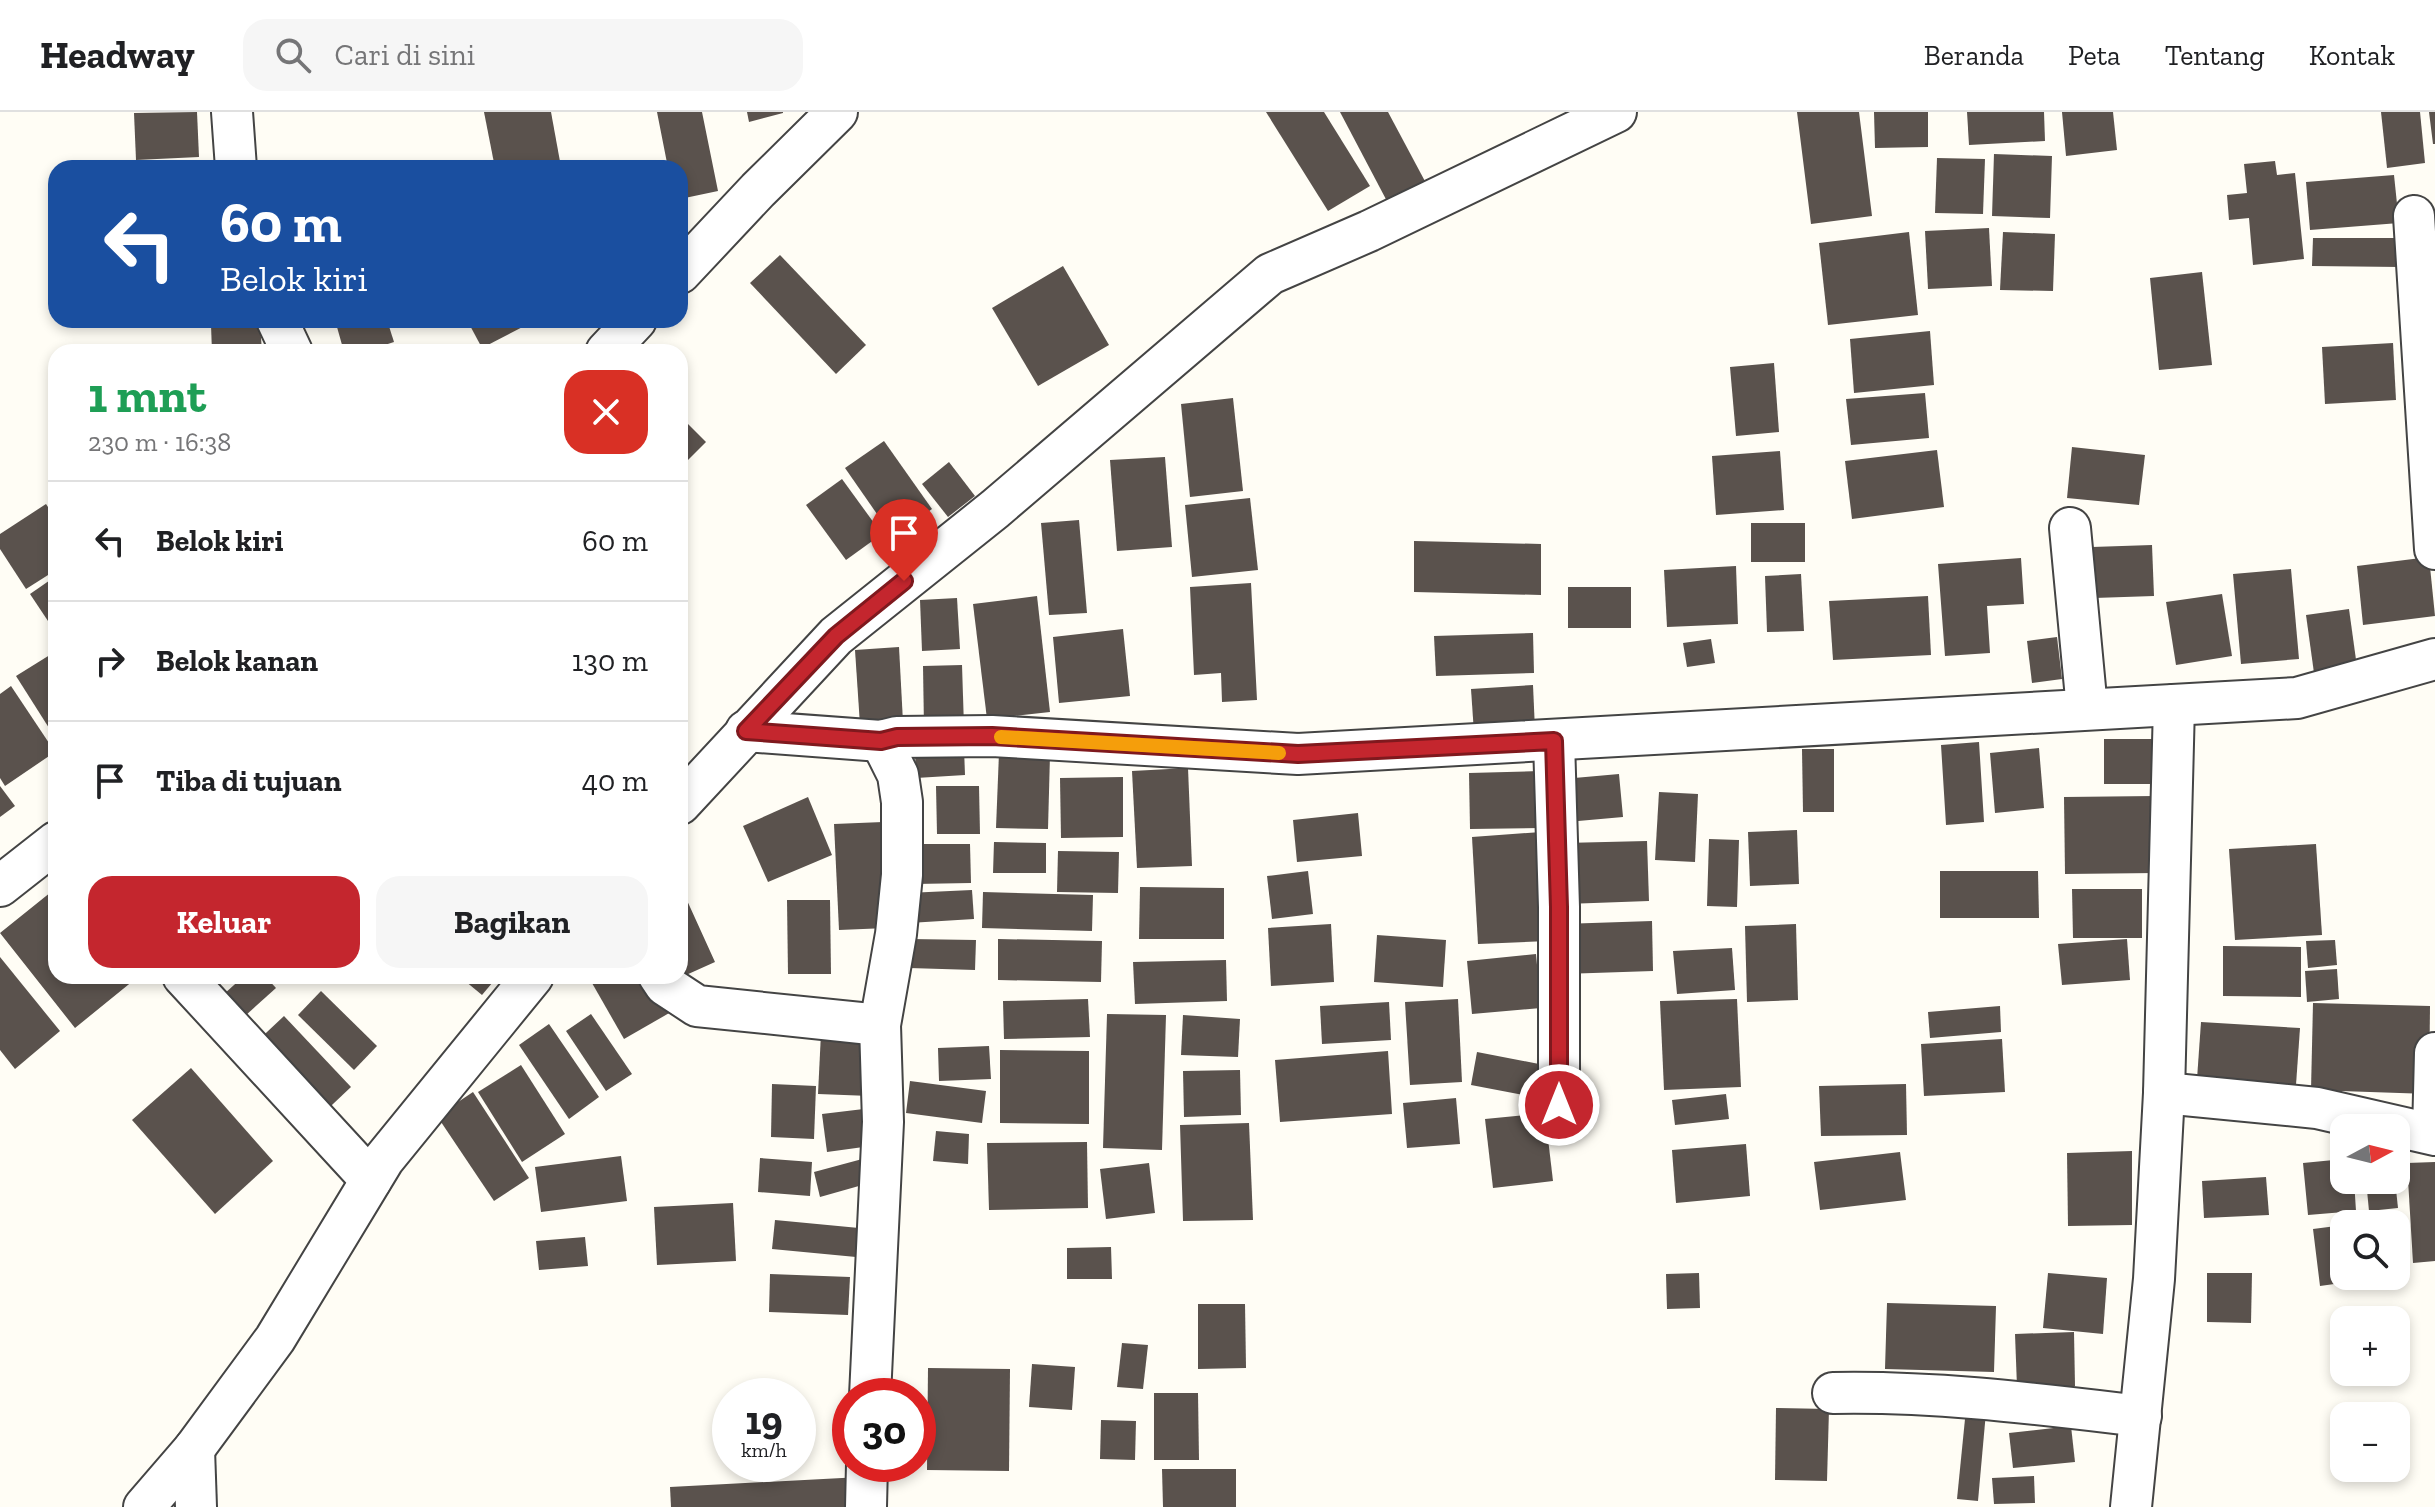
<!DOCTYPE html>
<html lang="id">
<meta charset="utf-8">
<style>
:root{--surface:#fff;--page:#f6f6f6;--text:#202124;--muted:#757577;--line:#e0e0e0;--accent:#c4262e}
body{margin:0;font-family:"Zilla Slab",serif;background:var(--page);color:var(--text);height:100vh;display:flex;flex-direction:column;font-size:30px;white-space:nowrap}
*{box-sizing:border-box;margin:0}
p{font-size:26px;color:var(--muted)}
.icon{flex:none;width:44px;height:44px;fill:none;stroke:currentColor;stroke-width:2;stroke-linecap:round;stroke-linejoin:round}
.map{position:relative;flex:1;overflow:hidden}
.details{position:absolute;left:48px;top:232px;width:640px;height:640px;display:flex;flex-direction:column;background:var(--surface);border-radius:24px;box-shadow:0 4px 12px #0003}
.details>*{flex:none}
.top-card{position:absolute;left:48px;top:48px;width:640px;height:168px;border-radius:24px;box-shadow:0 4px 12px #0003;background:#1a4fa0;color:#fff;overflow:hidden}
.needle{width:52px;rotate:83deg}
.fabs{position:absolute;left:2330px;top:1002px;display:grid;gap:16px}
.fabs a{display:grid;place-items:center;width:80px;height:80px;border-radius:16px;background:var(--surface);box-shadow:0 4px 12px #0003;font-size:40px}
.speed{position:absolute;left:712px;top:1266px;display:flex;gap:16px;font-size:40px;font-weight:700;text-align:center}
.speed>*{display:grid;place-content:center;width:104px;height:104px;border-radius:50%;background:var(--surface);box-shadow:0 4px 12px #0003;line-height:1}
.speed small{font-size:20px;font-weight:400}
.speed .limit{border:12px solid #d22;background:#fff;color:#111}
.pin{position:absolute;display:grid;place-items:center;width:68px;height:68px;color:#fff;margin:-82px -34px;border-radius:50% 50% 50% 0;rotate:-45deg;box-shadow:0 0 8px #0007}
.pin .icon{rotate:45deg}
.me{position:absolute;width:88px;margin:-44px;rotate:0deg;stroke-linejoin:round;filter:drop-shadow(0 0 6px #0008)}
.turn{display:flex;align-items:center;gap:28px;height:168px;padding:0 40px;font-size:36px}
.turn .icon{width:104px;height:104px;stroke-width:2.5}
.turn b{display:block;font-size:56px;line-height:68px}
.round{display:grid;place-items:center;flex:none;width:84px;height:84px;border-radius:24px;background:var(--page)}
.summary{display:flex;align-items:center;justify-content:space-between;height:136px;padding:0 40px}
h1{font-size:48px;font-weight:700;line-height:60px;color:#1e9e55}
.action{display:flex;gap:16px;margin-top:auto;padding:16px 40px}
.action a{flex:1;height:92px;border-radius:24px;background:var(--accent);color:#fff;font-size:32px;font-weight:700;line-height:92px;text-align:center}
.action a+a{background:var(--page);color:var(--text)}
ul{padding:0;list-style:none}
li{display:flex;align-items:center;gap:24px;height:120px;padding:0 40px;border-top:2px solid var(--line)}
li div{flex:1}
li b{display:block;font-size:30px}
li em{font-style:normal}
header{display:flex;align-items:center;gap:48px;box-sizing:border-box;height:112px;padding:0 40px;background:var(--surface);border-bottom:2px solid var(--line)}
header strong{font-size:38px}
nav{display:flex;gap:44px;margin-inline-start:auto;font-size:28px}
.search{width:560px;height:72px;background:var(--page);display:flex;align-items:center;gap:20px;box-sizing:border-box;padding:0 28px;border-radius:24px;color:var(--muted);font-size:30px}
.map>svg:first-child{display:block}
</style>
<header>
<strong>Headway</strong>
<div class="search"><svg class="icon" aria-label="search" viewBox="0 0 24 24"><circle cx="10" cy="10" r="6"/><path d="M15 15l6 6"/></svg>Cari di sini</div>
<nav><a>Beranda</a><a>Peta</a><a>Tentang</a><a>Kontak</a></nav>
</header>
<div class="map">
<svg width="2435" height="1395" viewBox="0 0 2435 1395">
<rect width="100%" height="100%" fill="#fffdf5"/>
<g fill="#5a524d">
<polygon points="197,0 199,45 136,48 134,1"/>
<polygon points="484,0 551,0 561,55 495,56"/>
<polygon points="657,0 702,0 718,79 680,87 680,56 668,56"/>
<polygon points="747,0 783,0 783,1 749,10"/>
<polygon points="1266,0 1324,0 1370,74 1328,99"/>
<polygon points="1340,0 1388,0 1427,73 1389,93"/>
<polygon points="1797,0 1859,0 1872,104 1811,112"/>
<polygon points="1874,0 1928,0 1928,35 1875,36"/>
<polygon points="1967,0 2044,0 2045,29 1969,33"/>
<polygon points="2062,0 2113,0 2117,38 2066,44"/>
<polygon points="2381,0 2420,0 2425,51 2387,56"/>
<polygon points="2429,0 2435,0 2435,32 2433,32"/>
<polygon points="1994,42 2052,44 2050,106 1992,104"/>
<polygon points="1937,46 1985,47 1983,102 1935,101"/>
<polygon points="2275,49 2277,63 2295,61 2304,147 2253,153 2249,106 2229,108 2227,83 2247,81 2244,52"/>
<polygon points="2394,63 2399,111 2310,118 2306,70"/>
<polygon points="1989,116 1992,174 1928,177 1925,119"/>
<polygon points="1909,120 1918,203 1828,213 1819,131"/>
<polygon points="2003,120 2055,122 2053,179 2000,178"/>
<polygon points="2313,126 2400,126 2400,155 2312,154"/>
<polygon points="780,143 866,233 836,262 750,171"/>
<polygon points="1063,154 1109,233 1038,274 992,196"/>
<polygon points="2202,160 2212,253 2159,258 2150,166"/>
<polygon points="335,208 387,208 394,230 363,240 344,240"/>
<polygon points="467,208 536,208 482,236"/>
<polygon points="260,211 262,240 212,240 211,213"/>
<polygon points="1930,219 1934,273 1854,281 1850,227"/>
<polygon points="2393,231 2396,288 2325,292 2322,235"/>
<polygon points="1774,251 1779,320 1736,324 1730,255"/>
<polygon points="1925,281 1929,326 1851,333 1846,287"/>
<polygon points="1233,286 1243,379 1190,385 1181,292"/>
<polygon points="680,304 706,330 680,356"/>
<polygon points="884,329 932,397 893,425 845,356"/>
<polygon points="2072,335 2145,343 2139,393 2067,386"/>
<polygon points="1937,338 1944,395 1852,407 1845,349"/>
<polygon points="1780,339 1784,398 1716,403 1712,344"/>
<polygon points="1165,345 1172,435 1117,439 1110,348"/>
<polygon points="949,350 975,384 948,405 922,372"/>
<polygon points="842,367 882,422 846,448 806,393"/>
<polygon points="1250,386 1258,458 1192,465 1185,393"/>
<polygon points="46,392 56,407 56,458 26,477 0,437 0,422"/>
<polygon points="1079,408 1087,501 1049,503 1041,411"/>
<rect x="1751" y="411" width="54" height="39"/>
<polygon points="1414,429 1541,432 1541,483 1414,480"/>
<polygon points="2152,433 2154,484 2094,486 2092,435"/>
<polygon points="2429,445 2435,504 2363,513 2357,454"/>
<polygon points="2021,446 2024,492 1987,494 1990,541 1945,544 1938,452"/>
<polygon points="1736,454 1738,512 1667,515 1664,458"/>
<polygon points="2291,457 2299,547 2241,552 2233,462"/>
<polygon points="1801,462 1804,519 1767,520 1765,464"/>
<polygon points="56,464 56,503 48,509 30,482"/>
<polygon points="1251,471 1257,588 1222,590 1221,561 1194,563 1190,475"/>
<rect x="1568" y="475" width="63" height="41"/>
<polygon points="2222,482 2232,544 2176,553 2166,490"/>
<polygon points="1037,484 1050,600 987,607 973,492"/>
<polygon points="1928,484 1931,543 1833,548 1829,489"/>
<polygon points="957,486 960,537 922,539 920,488"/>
<polygon points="2349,497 2357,555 2314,561 2306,503"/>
<polygon points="1123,517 1130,584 1059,591 1053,525"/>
<polygon points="1533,521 1534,561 1436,564 1434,524"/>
<polygon points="2057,525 2062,567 2032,571 2027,529"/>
<polygon points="1711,527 1715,551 1687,555 1683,531"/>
<polygon points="899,535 903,610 860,613 855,538"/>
<polygon points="53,541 56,547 56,627 16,564"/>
<polygon points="962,553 964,615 924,616 923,554"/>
<polygon points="1533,573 1535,618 1474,621 1471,577"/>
<polygon points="11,574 55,640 5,674 0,666 0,582"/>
<rect x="2104" y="627" width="50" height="45"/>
<polygon points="1979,630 1984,710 1946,713 1941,633"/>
<polygon points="964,636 965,663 916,666 915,639"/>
<polygon points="2039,636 2044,696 1995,701 1990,641"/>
<polygon points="1802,637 1834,637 1834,700 1803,700"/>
<polygon points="999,641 1050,643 1048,717 996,716"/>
<polygon points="1188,656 1192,754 1137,756 1132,659"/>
<polygon points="1540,659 1541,716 1470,717 1469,661"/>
<polygon points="1619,662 1623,705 1567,710 1563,667"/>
<polygon points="1123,665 1123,725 1061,726 1060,666"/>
<polygon points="0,674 15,694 0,705"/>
<polygon points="936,674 979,674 980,722 937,722"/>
<polygon points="1659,680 1698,682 1695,750 1655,748"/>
<polygon points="2155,684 2156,761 2065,762 2064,685"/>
<polygon points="808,685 832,743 768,770 743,714"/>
<polygon points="1358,701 1362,744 1297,750 1293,708"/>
<polygon points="883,710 887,816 839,818 834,712"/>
<polygon points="1797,718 1799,772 1750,774 1748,720"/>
<polygon points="1541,720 1548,829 1478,832 1472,725"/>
<polygon points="1709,727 1739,728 1737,795 1707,794"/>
<polygon points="1647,729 1649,789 1566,792 1564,731"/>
<polygon points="994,730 1046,731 1046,761 993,761"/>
<polygon points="915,732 970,732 971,771 915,772"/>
<polygon points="2316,732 2322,823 2235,828 2229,737"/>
<polygon points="1058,739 1119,740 1118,781 1057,780"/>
<polygon points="1308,759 1313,802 1272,807 1267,764"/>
<polygon points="1940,759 2038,759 2039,806 1940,806"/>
<polygon points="680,773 715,850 666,872 680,864"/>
<polygon points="1140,775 1224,776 1224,827 1139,827"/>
<polygon points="56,776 56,864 139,864 75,916 0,821"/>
<polygon points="2072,777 2142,777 2142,826 2073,826"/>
<polygon points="972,778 974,807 909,811 907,781"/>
<polygon points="983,780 1093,783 1092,819 982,816"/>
<polygon points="787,788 830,788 831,862 788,862"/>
<polygon points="1652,809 1653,859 1563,862 1562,812"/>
<polygon points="1331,812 1334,870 1271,874 1268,816"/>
<polygon points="1796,812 1798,888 1747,890 1745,814"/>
<polygon points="1377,823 1446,828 1443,875 1374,870"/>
<polygon points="910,827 976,828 975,858 909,856"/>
<polygon points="998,827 1102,829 1101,870 998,868"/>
<polygon points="2127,827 2130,868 2062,873 2058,832"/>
<polygon points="2335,828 2337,853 2308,856 2306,829"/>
<polygon points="2223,834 2301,835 2301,885 2223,884"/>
<polygon points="1732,836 1735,878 1677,882 1673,839"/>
<polygon points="1536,842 1541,896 1472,902 1467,849"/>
<polygon points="0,845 60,919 15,957 0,938"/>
<polygon points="1226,848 1227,889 1135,892 1133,850"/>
<polygon points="2337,857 2339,887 2307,890 2305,859"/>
<polygon points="244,864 265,864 276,876 245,904 224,882"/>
<polygon points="459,864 498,864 482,883"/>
<polygon points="588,864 650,864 671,900 624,927"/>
<polygon points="321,879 377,934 354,958 298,903"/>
<polygon points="1088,887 1090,925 1004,927 1003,889"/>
<polygon points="1458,887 1462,970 1410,973 1405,890"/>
<polygon points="1737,887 1741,975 1664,978 1660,889"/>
<polygon points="1389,890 1391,928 1322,932 1320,894"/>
<polygon points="2313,891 2430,894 2429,982 2311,978"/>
<polygon points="2000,894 2001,920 1930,926 1928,900"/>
<polygon points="591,902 632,962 606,979 566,919"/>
<polygon points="1107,902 1166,903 1162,1038 1103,1036"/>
<polygon points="1183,903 1240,907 1238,945 1181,943"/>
<polygon points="284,904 351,975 315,1009 248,938"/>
<polygon points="2201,910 2300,916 2296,973 2197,967"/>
<polygon points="549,912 599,985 569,1007 519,933"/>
<polygon points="821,921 872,923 870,984 818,982"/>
<polygon points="2002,927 2005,980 1924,984 1921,932"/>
<polygon points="989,934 991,967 939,969 938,936"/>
<polygon points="1000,938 1089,939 1089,1012 1000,1011"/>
<polygon points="1388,939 1392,1002 1280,1010 1275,948"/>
<polygon points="1477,940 1539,952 1534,985 1471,973"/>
<polygon points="521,953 565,1022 522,1050 478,980"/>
<polygon points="191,956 273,1049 215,1102 132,1008"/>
<polygon points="1240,958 1241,1003 1184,1005 1183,959"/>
<polygon points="910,969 986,979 982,1011 906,1001"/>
<polygon points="772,972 816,974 814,1027 771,1025"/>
<polygon points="1906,972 1907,1023 1821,1024 1819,974"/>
<polygon points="473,980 529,1066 494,1089 437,1004"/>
<polygon points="1726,982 1729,1007 1675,1013 1672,988"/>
<polygon points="1456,986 1460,1032 1407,1036 1403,991"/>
<polygon points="872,996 878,1033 827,1040 822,1002"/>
<polygon points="1545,1001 1553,1069 1493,1076 1485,1007"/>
<polygon points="1249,1011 1253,1108 1183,1109 1180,1013"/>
<polygon points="936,1019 969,1022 968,1052 933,1049"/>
<polygon points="1087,1030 1088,1096 989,1098 987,1031"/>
<polygon points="1746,1032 1750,1084 1676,1091 1672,1038"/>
<polygon points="2132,1039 2132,1113 2068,1114 2067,1041"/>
<polygon points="1900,1040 1906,1088 1820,1098 1814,1050"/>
<polygon points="621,1044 627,1089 541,1100 535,1055"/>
<polygon points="760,1046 812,1050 810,1084 758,1080"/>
<polygon points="866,1046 873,1070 820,1085 814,1060"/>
<polygon points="2344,1047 2344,1068 2354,1068 2356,1099 2308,1103 2303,1051"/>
<polygon points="2435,1050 2435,1149 2413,1151 2407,1051"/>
<polygon points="1149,1051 1155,1101 1106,1107 1100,1057"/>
<polygon points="2266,1065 2269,1103 2204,1106 2202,1069"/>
<polygon points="2366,1068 2395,1068 2398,1096 2369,1099"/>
<polygon points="733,1091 736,1149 657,1153 654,1095"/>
<polygon points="775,1108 859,1116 856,1145 772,1137"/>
<polygon points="2344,1113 2344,1164 2362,1164 2363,1168 2320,1174 2313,1117"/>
<polygon points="585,1125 588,1154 539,1158 536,1129"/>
<polygon points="1111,1135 1112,1167 1067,1167 1067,1136"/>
<polygon points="1699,1161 1700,1196 1667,1197 1666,1162"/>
<polygon points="2048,1161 2107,1166 2103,1222 2043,1216"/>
<polygon points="2207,1161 2252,1161 2251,1211 2207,1210"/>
<polygon points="770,1162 850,1165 848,1203 769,1200"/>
<polygon points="1887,1191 1996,1194 1994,1260 1885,1257"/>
<polygon points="1198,1192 1245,1192 1246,1256 1198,1257"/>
<polygon points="2074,1220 2075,1274 2017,1275 2015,1222"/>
<polygon points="1122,1231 1148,1233 1143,1277 1117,1275"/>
<polygon points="1032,1252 1075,1255 1072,1298 1029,1295"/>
<polygon points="928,1256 1010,1257 1009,1359 927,1358"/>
<polygon points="1154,1281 1198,1281 1199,1348 1154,1348"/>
<polygon points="1776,1296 1829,1297 1827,1369 1775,1368"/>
<polygon points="1966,1297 1986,1300 1978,1389 1957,1387"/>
<polygon points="1101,1308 1136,1309 1135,1348 1100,1347"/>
<polygon points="2071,1314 2075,1350 2013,1356 2009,1321"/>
<polygon points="1162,1357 1236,1357 1236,1395 1163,1395"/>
<polygon points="2034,1364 2035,1391 1994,1392 1992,1366"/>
<polygon points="861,1365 862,1395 671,1395 670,1375"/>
</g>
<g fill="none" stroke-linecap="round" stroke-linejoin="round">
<g stroke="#444" stroke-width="44">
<g id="minor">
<polyline points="232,0 236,56"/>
<polyline points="2414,104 2435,437"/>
<polyline points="680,161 758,78 837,0"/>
<polyline points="277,208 292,240"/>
<polyline points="606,240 636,208"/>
<polyline points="2070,416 2087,597"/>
<polyline points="746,619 881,629 897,625 992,624 1298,642 2297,586 2435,547"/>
<polyline points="1554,629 1559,795 1559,993"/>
<polyline points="680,692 836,524 995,397 1270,162 1369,119 1616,0"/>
<polyline points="0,774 56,730"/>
<polyline points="183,864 371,1068"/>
<polyline points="659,864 665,873 697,894 880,913"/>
<polyline points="2164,981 2317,996 2435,1023"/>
<polyline points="2433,1022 2435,941"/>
<path d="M1833,1281C1937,1279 2038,1292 2141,1304"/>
<polyline points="870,1284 883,1010 880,913 896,822 902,763 902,690 898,663 881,629"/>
<polyline points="194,1337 196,1395"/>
<polyline points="144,1395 194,1337 275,1227 384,1047 533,864"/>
<polyline points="866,1395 867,1352"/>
<polyline points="2131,1395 2154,1167 2164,981 2174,593"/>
</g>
</g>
<use href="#minor" stroke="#fff" stroke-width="40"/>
</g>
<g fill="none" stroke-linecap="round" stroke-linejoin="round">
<g stroke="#7f191e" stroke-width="20">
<polyline id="route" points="904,469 836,524 746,619 881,629 897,625 992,624 1298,642 1554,629 1559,795 1559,993"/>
</g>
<use href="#route" stroke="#c4262e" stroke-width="14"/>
<polyline stroke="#f59e0b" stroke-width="14" points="1001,625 1279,641"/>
</g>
</svg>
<div class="fabs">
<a><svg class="needle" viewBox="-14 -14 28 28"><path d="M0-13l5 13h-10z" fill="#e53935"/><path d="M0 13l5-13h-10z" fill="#757577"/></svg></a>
<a><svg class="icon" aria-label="search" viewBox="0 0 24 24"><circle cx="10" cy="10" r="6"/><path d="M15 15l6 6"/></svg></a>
<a>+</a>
<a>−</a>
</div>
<div class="speed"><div>19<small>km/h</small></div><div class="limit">30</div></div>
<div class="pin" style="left:904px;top:469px;background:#d93025"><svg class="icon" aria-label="arrive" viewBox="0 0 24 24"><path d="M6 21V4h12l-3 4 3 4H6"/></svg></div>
<svg class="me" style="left:1559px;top:993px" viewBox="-20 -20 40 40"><circle r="17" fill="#c4262e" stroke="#fff" stroke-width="3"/><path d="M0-11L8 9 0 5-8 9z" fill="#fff"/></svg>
<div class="top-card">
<div class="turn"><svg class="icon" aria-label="left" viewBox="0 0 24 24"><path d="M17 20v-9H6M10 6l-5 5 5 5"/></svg><div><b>60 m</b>Belok kiri</div></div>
</div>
<section class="details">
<div class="summary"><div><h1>1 mnt</h1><p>230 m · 16:38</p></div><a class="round" style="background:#d93025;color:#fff"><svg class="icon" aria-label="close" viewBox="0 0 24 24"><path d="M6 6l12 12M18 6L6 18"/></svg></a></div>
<ul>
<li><svg class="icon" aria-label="left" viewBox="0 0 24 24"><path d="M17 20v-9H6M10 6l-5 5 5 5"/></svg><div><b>Belok kiri</b></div><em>60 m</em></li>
<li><svg class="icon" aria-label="right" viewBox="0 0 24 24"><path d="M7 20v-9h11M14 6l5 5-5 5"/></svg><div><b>Belok kanan</b></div><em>130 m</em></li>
<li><svg class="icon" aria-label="arrive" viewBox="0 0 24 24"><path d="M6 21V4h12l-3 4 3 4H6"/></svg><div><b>Tiba di tujuan</b></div><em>40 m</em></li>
</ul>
<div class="action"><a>Keluar</a><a>Bagikan</a></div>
</section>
</div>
